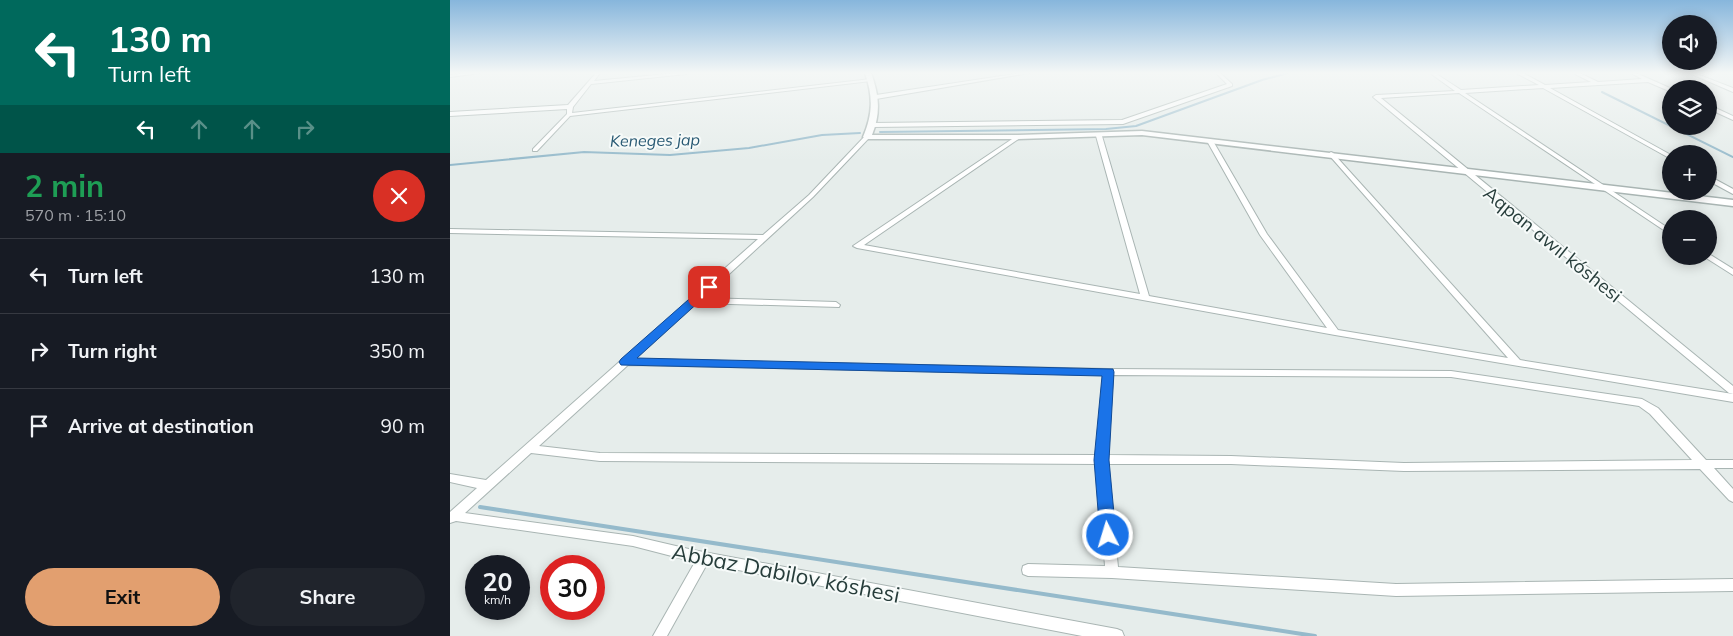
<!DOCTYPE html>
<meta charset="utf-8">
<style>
:root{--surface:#171b24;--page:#20242c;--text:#f1f3f6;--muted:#9ea1a6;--line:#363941;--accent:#e29f6f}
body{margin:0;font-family:Mulish,sans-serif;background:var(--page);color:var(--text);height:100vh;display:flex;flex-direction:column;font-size:19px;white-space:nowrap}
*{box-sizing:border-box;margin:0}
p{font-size:16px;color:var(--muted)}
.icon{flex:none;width:28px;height:28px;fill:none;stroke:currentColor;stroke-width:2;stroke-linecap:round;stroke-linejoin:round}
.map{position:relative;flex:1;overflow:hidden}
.drawer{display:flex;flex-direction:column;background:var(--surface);width:450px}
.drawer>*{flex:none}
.hud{background:#00695c;color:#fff;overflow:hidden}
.controls{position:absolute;left:1212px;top:15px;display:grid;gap:10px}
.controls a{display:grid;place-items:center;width:55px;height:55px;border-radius:50%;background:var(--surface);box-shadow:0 2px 12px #0003;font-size:25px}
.speed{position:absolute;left:15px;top:555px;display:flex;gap:10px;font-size:25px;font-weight:700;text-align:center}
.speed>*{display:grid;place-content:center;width:65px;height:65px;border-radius:50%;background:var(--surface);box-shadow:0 2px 12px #0003;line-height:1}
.speed small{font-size:12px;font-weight:400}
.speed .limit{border:8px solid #d22;background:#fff;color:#111}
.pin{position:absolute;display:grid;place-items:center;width:42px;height:42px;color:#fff;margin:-21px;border-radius:10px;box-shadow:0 2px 8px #0006}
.me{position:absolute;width:55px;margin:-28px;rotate:355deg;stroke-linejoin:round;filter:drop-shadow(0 0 4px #0008)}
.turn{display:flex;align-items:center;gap:18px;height:105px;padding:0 25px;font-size:22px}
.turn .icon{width:65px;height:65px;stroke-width:2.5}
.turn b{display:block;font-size:35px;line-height:42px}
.lanes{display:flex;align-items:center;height:48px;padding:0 25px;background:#0003;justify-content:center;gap:25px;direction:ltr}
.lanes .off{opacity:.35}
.round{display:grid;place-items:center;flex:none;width:52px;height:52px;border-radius:26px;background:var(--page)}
.overview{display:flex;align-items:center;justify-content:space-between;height:85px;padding:0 25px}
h1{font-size:30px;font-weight:700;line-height:38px;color:#1e9e55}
.button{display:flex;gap:10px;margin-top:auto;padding:10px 25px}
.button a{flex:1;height:58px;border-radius:30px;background:var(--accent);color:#111;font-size:20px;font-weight:700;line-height:58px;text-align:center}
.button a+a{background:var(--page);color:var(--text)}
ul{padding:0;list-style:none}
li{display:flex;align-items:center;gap:15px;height:75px;padding:0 25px;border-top:1px solid var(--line)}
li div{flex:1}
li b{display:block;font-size:19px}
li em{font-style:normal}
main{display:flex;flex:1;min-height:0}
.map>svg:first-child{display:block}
</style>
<main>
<section class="drawer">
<div class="hud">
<div class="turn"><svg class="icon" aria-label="left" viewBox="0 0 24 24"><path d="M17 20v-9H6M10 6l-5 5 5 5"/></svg><div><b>130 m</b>Turn left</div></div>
<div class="lanes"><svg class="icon" aria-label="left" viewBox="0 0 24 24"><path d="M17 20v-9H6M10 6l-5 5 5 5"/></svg><svg class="icon off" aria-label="ahead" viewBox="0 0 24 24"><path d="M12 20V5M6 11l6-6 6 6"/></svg><svg class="icon off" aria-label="ahead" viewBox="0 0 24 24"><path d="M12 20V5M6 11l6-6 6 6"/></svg><svg class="icon off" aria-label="right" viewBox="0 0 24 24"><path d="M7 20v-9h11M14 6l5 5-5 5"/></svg></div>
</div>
<div class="overview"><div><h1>2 min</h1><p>570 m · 15:10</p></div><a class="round" style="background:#d93025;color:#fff"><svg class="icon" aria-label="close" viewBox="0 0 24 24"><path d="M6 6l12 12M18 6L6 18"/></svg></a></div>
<ul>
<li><svg class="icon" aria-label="left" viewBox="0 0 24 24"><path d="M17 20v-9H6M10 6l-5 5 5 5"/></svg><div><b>Turn left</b></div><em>130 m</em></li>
<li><svg class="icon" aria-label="right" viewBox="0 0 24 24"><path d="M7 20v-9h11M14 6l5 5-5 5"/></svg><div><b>Turn right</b></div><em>350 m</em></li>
<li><svg class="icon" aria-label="arrive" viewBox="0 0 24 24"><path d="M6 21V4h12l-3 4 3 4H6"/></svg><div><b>Arrive at destination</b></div><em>90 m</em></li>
</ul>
<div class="button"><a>Exit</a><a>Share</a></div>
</section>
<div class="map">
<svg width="1283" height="636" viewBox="0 0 1283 636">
<rect width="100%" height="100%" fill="#e6edeb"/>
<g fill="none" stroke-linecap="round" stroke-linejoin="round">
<g stroke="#95bacb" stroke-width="2">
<polyline points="1152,92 1283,157"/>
<polyline points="430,132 656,129 686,126 812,80 838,73"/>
<polyline points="0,165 134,152 220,155 299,148 372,135 410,133"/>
</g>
<polyline stroke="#95bacb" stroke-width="4" points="30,507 865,636"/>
<g stroke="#a9b5b3" stroke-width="2">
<g id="minor">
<polygon points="19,73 30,73 0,77 0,75"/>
<polygon points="146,73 150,73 144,81 227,73 238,73 236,74 141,84 123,107 122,113 421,79 423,80 421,81 120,116 87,151 83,151 83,149 117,114 117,109 0,116 0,112 118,105"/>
<polygon points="571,73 579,73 426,99 423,97 426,95"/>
<polygon points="766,73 770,73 782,84 782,86 673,124 423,127 420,125 423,123 672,120 777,84"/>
<polygon points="980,73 985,73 1011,90 1089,85 1068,74 1068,73 1073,73 1095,85 1141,82 1125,74 1125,73 1130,73 1148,82 1192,79 1181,73 1186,73 1222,89 1221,89 1221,91 1219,91 1198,82 1100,88 1221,155 1221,159 1093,88 1015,93 1221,230 1221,235 1009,93 931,98 1283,386 1283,394 1279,393 923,97 926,95 1005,91"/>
<polygon points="1239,73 1244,73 1283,88 1283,92"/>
<polygon points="1259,105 1283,116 1283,120 1259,109"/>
<polygon points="649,134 652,136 699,296 877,328 810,235 757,141 760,139 763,141 817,234 888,330 1058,358 879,155 878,154 881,152 883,153 1070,360 1283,394 1283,402 885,335 407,248 403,246 568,135 570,136 570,138 414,245 690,294 646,136"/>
<path d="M417,135L419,136V138L363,197L253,298L386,302L390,305L389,307L247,303L185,359L658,369L1001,371L1192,399L1208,408L1256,460H1283V468H1264L1283,489V502L1279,500L1250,469L954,471L781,464H658L668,567L946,584L1283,579V591L946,596L662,578L578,576L573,574L572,570L573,566L578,564L655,566L647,464L150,461L81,453L15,513L183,536L243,550L667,629L672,631L674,636H632L257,564L217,636H203L245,562L183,546L6,521L0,523V512L27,488L0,482V474L36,480L308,239L0,233V229L313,235L359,195L415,136ZM178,365L653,375L647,455L150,453L89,446ZM663,375L1001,377L1189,406L1200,414L1242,460L954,463L781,456L658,455Z"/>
<polygon points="1259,176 1283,189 1283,194 1259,181"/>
<polygon points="1259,254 1283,269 1283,275 1253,256 1259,256"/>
</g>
</g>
<g stroke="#a9b5b3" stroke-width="3">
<path id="tertiary" d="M415,73H421C429,95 431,113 422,135H568L692,131L1283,200V206L692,135L568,139H417L413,137C423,114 423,96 415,73Z"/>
</g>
<use href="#minor" fill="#fff" fill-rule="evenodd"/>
<use href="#tertiary" fill="#fff" fill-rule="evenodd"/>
</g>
<linearGradient id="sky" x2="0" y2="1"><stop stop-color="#87b6dc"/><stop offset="0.45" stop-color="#f4f7f6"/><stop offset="1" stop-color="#f4f7f6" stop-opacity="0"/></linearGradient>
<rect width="1283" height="162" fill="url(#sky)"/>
<polygon fill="#1a73e8" stroke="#114b97" points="259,284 264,287 263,289 187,358 663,369 664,372 659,460 666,535 664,540 658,542 653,540 650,535 644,460 652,376 171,365 169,362 171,359 255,285"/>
<g text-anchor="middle" stroke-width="4" stroke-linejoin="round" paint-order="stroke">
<g font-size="16" font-style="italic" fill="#285973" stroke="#f6faf9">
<text transform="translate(205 140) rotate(-1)" y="6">Keneges jap</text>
</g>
<g font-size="19" fill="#273d3b" stroke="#f6faf9">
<text transform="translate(1103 244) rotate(39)" y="7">Aqpan awıl kóshesi</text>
</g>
<g font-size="22" fill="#273d3b" stroke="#f6faf9">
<text transform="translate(336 573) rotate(11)" y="8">Abbaz Dabilov kóshesi</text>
</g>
</g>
</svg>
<div class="controls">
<a><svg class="icon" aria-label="sound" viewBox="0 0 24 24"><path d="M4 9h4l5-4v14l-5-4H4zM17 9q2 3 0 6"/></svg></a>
<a><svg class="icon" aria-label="layers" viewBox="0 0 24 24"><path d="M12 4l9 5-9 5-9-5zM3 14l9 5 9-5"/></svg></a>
<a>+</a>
<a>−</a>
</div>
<div class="speed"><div>20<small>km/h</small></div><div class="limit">30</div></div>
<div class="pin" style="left:259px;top:287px;background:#d93025"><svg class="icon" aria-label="arrive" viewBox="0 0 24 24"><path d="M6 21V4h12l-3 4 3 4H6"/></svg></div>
<svg class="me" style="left:658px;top:535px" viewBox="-20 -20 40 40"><circle r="17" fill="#1a73e8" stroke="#fff" stroke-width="3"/><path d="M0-11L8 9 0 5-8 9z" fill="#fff"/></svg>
</div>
</main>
